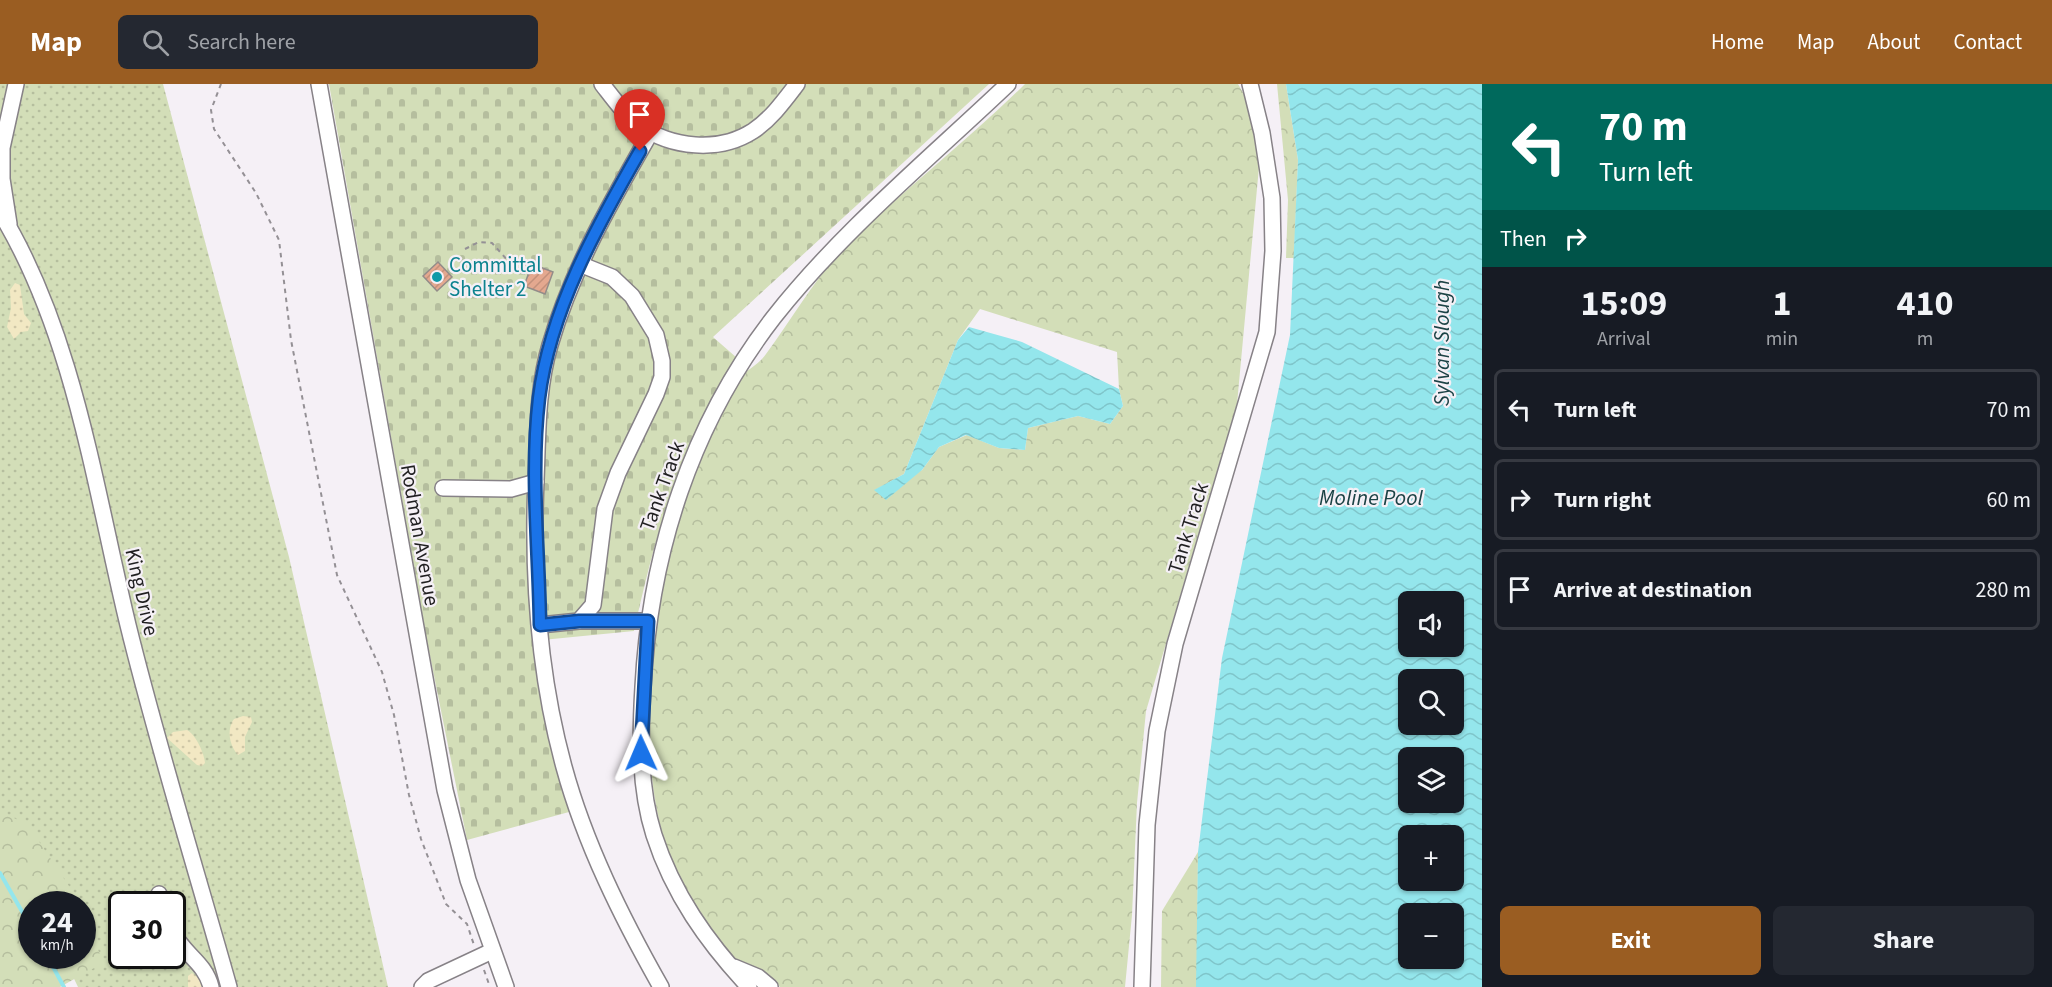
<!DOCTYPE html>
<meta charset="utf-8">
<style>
:root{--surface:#171b24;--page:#242831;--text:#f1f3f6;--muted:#9ea1a6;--line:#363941;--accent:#9a5d22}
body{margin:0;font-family:"Source Sans 3",sans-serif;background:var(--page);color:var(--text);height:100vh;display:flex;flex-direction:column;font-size:22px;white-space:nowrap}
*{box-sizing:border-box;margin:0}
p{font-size:20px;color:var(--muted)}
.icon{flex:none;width:33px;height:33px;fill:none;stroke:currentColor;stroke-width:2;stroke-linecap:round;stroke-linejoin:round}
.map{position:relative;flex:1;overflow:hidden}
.side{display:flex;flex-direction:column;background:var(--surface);width:570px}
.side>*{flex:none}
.guide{background:#00695c;color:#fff;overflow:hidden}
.fabs{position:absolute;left:1398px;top:507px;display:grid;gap:12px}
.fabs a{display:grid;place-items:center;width:66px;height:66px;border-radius:9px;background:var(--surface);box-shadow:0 2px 4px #0004;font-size:30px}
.speed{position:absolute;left:18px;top:807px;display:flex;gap:12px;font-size:30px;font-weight:700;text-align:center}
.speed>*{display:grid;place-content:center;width:78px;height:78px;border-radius:50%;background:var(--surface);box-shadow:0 2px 4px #0004;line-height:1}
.speed small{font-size:15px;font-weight:400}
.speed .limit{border:3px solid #111;border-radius:9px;background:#fff;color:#111}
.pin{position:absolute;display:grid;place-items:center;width:51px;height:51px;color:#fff;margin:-62px -26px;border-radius:50% 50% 50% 0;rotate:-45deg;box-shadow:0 0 6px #0007}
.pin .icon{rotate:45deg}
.me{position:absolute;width:66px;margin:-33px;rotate:359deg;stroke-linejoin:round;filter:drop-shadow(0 0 4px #0008)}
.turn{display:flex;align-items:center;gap:21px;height:126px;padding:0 18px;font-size:27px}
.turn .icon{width:78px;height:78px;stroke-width:2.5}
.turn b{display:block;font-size:42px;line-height:51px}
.then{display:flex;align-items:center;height:57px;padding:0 18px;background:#0003;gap:12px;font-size:22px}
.eta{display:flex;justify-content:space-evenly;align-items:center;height:102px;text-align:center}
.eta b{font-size:36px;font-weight:700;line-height:42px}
.action{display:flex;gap:12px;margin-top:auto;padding:12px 18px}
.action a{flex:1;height:69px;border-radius:9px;background:var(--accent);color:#fff;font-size:24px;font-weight:700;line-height:69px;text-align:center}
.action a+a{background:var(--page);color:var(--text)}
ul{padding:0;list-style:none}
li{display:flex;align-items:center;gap:18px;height:81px;margin:0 12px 9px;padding:0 6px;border:3px solid var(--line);border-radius:9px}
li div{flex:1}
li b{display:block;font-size:22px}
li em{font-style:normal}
header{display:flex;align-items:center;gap:36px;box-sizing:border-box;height:84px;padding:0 30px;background:var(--accent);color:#fff}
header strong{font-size:28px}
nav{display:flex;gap:33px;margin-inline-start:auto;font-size:21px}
.search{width:420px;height:54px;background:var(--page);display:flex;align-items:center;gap:15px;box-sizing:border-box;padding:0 21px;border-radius:9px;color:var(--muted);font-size:22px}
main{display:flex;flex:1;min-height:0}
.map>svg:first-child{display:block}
</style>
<header>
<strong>Map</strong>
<div class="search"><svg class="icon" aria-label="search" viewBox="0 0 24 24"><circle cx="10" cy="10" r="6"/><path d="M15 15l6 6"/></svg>Search here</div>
<nav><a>Home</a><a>Map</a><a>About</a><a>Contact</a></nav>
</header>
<main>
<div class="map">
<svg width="1482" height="903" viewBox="0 0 1482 903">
<defs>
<pattern id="grass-dots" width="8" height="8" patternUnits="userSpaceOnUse" patternTransform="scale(1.5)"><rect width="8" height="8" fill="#d3deb8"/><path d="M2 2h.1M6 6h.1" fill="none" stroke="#b5be9e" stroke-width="1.8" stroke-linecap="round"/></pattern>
<pattern id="forest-crowns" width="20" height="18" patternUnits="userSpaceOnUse" patternTransform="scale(1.5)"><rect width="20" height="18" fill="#d3deb8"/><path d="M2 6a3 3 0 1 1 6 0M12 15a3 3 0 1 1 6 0" fill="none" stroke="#b5be9e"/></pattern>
<pattern id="sand-dots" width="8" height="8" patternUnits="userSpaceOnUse" patternTransform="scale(1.5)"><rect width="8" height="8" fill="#f2e8c3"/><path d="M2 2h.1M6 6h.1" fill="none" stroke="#cfc7a7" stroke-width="1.8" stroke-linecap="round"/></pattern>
<pattern id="cemetery-stones" width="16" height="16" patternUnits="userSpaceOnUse" patternTransform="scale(1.5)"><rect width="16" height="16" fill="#d3deb8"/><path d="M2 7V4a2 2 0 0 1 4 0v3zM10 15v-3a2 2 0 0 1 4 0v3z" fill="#b5be9e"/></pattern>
<pattern id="water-waves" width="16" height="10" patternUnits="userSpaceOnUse" patternTransform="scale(1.5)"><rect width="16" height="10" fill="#94e6ec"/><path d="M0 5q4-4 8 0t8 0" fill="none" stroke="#7fc5ca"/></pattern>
<pattern id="building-hatch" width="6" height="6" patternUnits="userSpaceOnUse" patternTransform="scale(1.5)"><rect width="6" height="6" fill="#e4a88f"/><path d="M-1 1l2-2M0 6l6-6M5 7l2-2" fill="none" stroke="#c3907b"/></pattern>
</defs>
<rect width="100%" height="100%" fill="#f5f0f6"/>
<path fill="url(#grass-dots)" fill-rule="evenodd" d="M0,0H163L289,473L388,903H78L63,872H82V820H39L0,738ZM122,820H172V872H122Z"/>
<g fill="url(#forest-crowns)" fill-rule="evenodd">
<path d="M1025,0H1238L1249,19L1259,83L1237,320L1146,627L1137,719L1132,831L1125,903H780C768,889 748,886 734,874C719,862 706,844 696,828C654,759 647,686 649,607C652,511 675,421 718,335C725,323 730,307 738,296C745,286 759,281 766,270C793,234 815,193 847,161C905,105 968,56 1025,0ZM980,225L1117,268L1119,305L1123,322L1110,340L1078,332L1028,344L1025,366L999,364L967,351L939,363L922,386L875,406L904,390L958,256Z"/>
<polygon points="1277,0 1286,0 1298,76 1294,174 1286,174 1288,116"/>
<polygon points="0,727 28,741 81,820 32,820 32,872 82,872 83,825 103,879 60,903 0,903"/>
<polygon points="1198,768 1197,903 1161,903 1162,827"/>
</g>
<g fill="url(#sand-dots)">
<polygon points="15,199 20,201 24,230 31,239 28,247 21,248 14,255 7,243 11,224 10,206"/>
<path d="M243,632L251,633L252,638L245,653V667L238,671C230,662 226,646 234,635Z"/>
<path d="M187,646C196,651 204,669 205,679L202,682L197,681L167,654L173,648Z"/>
<polygon points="192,889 200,895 202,903 188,903 188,892"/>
</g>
<path fill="url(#cemetery-stones)" d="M329,0H989L713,253L737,274C679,364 657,444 634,547L532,557L569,728L467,756L426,552Z"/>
<g fill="url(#water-waves)" fill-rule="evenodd">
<path d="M1286,0H1482V903H1196L1198,768L1222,574L1290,251L1298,76ZM1408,518H1454V562H1408ZM1408,596H1454V640H1408ZM1408,674H1454V718H1408ZM1408,752H1454V796H1408ZM1408,830H1454V874H1408Z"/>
<polygon points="969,243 1022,258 1119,305 1123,322 1110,340 1078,332 1028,344 1025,366 999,364 966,351 939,363 922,386 886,416 874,406 904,390 958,256"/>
</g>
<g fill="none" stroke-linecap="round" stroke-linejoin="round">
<g stroke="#94e6ec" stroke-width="4">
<polyline points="0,789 32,845"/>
<polyline points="47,872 64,903"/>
</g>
</g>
<g fill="url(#building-hatch)" stroke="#938c89" stroke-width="1.5">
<polygon points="438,178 452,193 437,207 423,192"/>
<polygon points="532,180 553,188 545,210 524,202"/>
</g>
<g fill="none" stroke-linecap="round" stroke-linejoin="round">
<g stroke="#878287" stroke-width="18">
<g id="minor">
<polyline points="319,0 445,706 468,796 506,903"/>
<path d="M602,0C613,14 624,30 639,41C671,64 719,69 753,47C771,35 784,17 797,0"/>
<path d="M651,48C612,116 572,185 550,261C537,305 538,350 536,396C532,490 539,592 564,683C585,760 622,834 661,903"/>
<path d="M0,128C74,249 95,405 128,541C158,663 195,782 229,903"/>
<polyline points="9,140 2,95 2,64 16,0"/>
<polyline points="443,404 511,405 536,398"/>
<polyline points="579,537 648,537"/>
<polyline points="540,541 579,537 593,521 605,425 618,389 656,310 662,293 662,277 656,251 632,212 612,193 582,181"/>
<polyline points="159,810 163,820"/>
<path d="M172,847C183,870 205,878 211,903"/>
<polyline points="734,883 758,893 770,903"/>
<polyline points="422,903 428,897 492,867"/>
<path d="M749,903C707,858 673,810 654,751C639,704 640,652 643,603C650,469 691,340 774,233C840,149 930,74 1008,0"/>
<polyline points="1142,903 1147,741 1157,647 1175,560 1267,248 1273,167 1272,114 1262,49 1250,0"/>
</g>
</g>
<g stroke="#949095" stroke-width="2" stroke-dasharray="4.5 4.5" stroke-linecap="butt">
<polyline points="221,0 211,26 214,45 256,109 279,156 291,256 337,491 382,588 394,631 409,711 421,755 446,820 467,840 474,861"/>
<polyline points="465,165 479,158 492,159 510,179 525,190"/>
<polyline points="484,886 490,903"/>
</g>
<use href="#minor" stroke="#fff" stroke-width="15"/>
</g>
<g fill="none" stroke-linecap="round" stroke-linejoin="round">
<g stroke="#114b97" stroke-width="15">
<path id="route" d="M640,67C597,142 550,226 539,314C530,389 539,465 540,541L579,537H648L641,669"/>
</g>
<use href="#route" stroke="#1a73e8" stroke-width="10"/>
</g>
<circle fill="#0f9aa8" stroke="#f5f0f6" stroke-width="2" cx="437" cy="193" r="6"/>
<g text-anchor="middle" stroke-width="4.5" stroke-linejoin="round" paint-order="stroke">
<g font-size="21" fill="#0d838f" stroke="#f5f0f6" text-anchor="start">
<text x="449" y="188">Committal<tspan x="449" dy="24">Shelter 2</tspan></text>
</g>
<g font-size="21" fill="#201f21" stroke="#f5f0f6">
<text transform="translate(662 402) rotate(-70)" y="7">Tank Track</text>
<text transform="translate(1188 444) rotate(-73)" y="7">Tank Track</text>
<text transform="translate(420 451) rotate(80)" y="7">Rodman Avenue</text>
<text transform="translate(142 508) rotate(77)" y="7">King Drive</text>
</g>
<g font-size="22" font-style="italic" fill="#1c4346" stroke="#f5f0f6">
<text transform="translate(1441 259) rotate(-90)" y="8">Sylvan Slough</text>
<text x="1371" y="421">Moline Pool</text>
</g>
</g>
</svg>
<div class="fabs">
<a><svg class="icon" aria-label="sound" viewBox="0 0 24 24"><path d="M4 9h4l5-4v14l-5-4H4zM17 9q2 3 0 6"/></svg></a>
<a><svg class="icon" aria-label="search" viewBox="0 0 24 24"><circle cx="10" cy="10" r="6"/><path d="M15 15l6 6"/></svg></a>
<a><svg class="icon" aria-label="layers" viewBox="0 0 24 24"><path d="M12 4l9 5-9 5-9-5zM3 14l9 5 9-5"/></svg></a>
<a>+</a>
<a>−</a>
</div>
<div class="speed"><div>24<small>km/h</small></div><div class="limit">30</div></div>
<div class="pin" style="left:640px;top:67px;background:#d93025"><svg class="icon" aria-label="arrive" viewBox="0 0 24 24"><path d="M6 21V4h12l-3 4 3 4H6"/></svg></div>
<svg class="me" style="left:641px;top:669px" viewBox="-20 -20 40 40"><path d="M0-17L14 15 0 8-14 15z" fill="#1a73e8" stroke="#fff" stroke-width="4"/></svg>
</div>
<section class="side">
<div class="guide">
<div class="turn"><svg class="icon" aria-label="left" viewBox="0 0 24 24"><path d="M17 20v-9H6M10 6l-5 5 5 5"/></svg><div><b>70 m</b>Turn left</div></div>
<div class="then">Then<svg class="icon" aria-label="right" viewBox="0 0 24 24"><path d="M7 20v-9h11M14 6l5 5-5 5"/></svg></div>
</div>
<div class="eta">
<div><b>15:09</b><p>Arrival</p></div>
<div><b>1</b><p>min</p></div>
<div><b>410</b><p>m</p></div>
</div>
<ul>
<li><svg class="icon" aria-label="left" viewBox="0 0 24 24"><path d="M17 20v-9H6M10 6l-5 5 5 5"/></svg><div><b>Turn left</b></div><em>70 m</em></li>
<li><svg class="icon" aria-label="right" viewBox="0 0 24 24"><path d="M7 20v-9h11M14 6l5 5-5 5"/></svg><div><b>Turn right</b></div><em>60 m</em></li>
<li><svg class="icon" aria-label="arrive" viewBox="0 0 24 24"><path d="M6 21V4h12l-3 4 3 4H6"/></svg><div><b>Arrive at destination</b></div><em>280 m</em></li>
</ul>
<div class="action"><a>Exit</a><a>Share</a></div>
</section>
</main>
